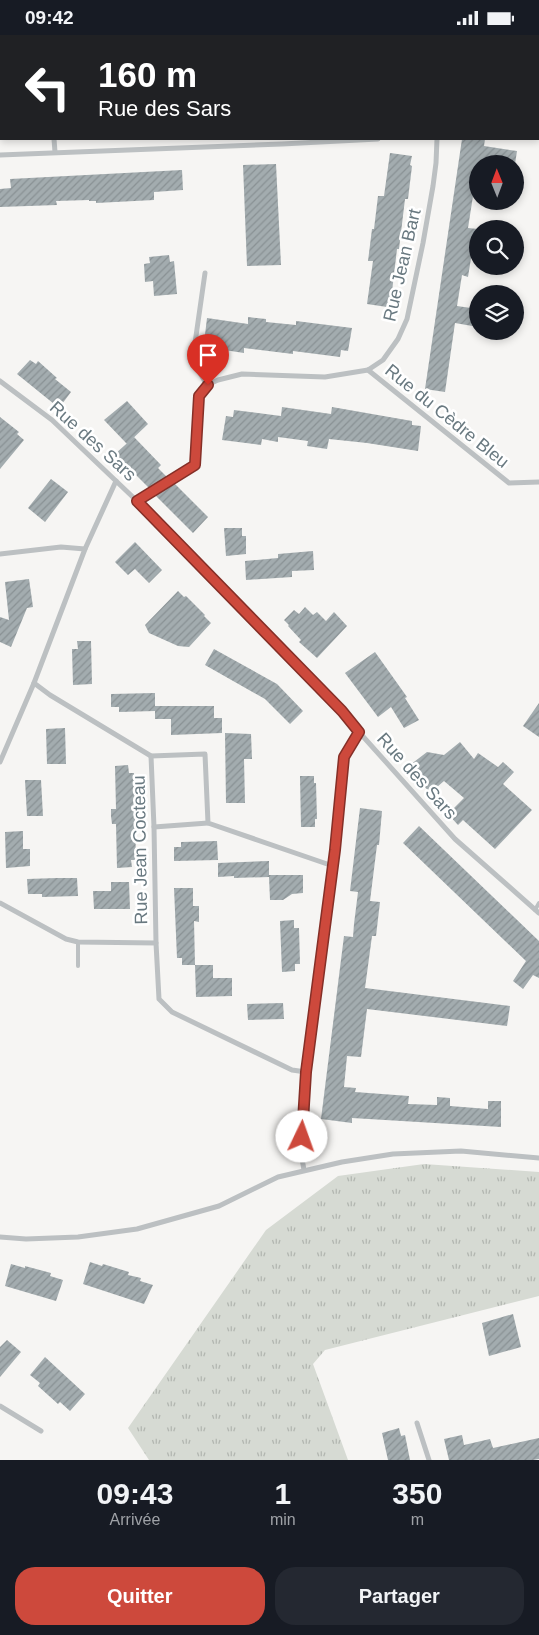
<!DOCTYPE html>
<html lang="fr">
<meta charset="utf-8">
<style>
:root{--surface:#171b24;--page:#242831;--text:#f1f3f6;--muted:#9ea1a6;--accent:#cd493c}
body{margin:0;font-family:Helvetica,sans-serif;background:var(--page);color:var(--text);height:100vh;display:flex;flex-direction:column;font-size:19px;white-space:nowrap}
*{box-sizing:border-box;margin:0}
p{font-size:16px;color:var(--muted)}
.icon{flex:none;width:28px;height:28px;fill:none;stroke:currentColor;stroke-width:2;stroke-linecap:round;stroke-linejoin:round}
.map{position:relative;height:1425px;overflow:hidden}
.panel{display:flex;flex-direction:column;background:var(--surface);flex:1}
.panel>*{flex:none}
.hud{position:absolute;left:0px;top:0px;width:540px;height:105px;box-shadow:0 2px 8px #0003;background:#202124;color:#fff;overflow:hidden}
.needle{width:32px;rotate:359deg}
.buttons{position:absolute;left:469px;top:120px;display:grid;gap:10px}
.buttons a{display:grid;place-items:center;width:55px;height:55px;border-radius:50%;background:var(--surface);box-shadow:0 2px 8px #0003;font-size:25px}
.pin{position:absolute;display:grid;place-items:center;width:42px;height:42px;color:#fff;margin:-51px -21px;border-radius:50% 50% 50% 0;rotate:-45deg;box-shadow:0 0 5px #0007}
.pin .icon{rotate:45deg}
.me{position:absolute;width:55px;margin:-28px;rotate:3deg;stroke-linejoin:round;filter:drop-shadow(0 0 4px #0008)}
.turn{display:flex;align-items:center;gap:18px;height:105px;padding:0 15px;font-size:22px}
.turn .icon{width:65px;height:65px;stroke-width:2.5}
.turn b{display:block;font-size:35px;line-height:42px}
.eta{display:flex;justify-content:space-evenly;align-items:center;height:85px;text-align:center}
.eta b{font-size:30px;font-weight:600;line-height:35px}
.primary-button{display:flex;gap:10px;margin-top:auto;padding:10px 15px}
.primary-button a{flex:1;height:58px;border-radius:20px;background:var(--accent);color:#fff;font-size:20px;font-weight:600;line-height:58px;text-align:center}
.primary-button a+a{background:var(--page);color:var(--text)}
.status{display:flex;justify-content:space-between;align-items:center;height:35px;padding:0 25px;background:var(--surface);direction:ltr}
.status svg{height:14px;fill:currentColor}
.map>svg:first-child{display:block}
</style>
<div class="status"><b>09:42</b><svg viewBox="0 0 49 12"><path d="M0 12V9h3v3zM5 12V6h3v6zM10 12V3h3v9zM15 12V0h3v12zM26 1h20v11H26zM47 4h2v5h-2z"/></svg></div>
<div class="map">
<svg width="539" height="1425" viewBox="0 0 539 1425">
<defs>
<pattern id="grass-tufts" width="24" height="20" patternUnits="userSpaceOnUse" patternTransform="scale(1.25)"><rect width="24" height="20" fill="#d6dad3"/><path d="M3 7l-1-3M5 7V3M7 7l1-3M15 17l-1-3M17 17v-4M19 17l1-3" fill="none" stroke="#b2b6b0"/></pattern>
<pattern id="building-hatch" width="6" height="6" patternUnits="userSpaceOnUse" patternTransform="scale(1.25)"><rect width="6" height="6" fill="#a3acaf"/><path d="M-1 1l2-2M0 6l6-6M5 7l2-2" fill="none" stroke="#899194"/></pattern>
</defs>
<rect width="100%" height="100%" fill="#f6f5f3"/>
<polygon fill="url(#grass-tufts)" points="424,1129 539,1137 539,1261 325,1315 313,1329 348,1425 149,1425 128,1393 266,1195 338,1141"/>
<g fill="url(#building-hatch)">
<polygon points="462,104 485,104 484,111 517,116 515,129 478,127 478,129 468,193 478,194 478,211 473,211 468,242 462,240 457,271 478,274 478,292 455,288 445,357 425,354"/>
<polygon points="390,118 412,121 410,130 412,131 408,164 405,164 399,214 397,214 391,265 388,265 387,272 367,269 373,226 368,226 372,194 374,194 378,161 384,161"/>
<polygon points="276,129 281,230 247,231 243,130"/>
<polygon points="182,135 183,155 154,157 154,165 96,168 96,166 89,166 89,165 56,166 57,170 0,172 0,154 11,153 10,144"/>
<polygon points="169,220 170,227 174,226 177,259 154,261 153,246 145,247 144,229 150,228 149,222"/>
<polygon points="248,282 266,284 266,287 296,290 296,286 352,293 348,316 341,315 340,322 293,316 293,319 244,313 244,318 211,313 212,309 204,308 207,283 248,289"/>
<polygon points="30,325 36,329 38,326 57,343 55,344 71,357 59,373 17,339"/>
<polygon points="127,366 148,389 127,409 104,385"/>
<polygon points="282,372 331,379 332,372 412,386 412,390 421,391 418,416 367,408 329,404 327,414 307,411 308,406 278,402 278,407 262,404 261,410 222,405 226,381 233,382 234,375 281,381"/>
<polygon points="0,382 19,397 17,399 24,405 0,434"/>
<polygon points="134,402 161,430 158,433 167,442 149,453 115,419"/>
<polygon points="51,444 68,457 45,487 28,473"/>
<polygon points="174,448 208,482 193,498 155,460"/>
<polygon points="224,493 242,493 242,501 246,501 246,519 226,521"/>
<polygon points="135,507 162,535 149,548 135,534 128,540 115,527"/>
<polygon points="313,516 314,535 292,536 292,542 246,545 245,526 278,523 278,519"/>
<polygon points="29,544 33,572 27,573 11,612 0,607 0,582 9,585 5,547"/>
<polygon points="178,556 184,562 186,561 205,580 204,581 211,588 189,612 178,611 149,598 145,590"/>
<polygon points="305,572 313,580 317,577 326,586 334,577 347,591 317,623 299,607 301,605 288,591 289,590 284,585 294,575 299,579"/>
<polygon points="77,606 91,606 92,649 73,650 72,614 78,614"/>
<polygon points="214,614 277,649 303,676 290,689 265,664 205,630"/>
<polygon points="375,617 407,662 405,663 419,685 404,693 391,672 378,682 345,638"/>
<polygon points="155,658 155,671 171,671 171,684 155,684 155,676 119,677 119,672 111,672 111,659"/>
<polygon points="539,668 539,702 523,691"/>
<polygon points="171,671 214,671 214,683 222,683 222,698 171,700"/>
<polygon points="65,693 66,729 47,729 46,694"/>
<polygon points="225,698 251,699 252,724 244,724 245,768 226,768"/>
<polygon points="460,707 474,724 478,718 498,732 503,727 514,737 503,749 532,775 495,814 463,785 458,790 448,779 464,763 444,746 430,758 413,738 416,736 410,730 427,717 444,720"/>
<polygon points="128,730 129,738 134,738 136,825 131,825 132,832 117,833 116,789 112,789 111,781 111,774 116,774 115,731"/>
<polygon points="300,741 314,741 314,748 316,748 317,784 315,784 315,792 301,792"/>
<polygon points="25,745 41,745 43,781 27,781"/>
<polygon points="360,773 382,776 379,810 377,810 370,866 380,867 376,901 372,901 365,953 510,971 507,991 367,974 361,1022 347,1021 344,1052 356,1053 355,1057 409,1061 408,1069 437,1070 437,1062 450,1063 450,1071 488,1074 488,1066 501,1066 501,1092 352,1083 352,1088 321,1084 344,901 353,902 354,889 358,857 350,856"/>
<polygon points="419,791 539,906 539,943 533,940 523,954 513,946 526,926 403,808"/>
<polygon points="23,796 23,814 30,814 30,831 6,833 5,797"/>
<polygon points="217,806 218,825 174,826 174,812 181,812 181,807"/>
<polygon points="269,826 269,840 303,840 303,858 292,859 283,865 270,865 269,842 234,843 234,841 218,842 218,828"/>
<polygon points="57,843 77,843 78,861 42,862 42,859 28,859 27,844"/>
<polygon points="111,847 129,847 130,874 94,874 93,856 111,856"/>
<polygon points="174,853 193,853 193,871 199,871 199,887 194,886 195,930 182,930 182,923 177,923"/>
<polygon points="294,885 294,893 299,893 300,929 295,929 295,936 282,937 280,886"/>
<polygon points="195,930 213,930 213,943 232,943 232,961 196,962"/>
<polygon points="283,968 284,984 248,985 247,969"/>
<polygon points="90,1227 102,1231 103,1229 129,1237 128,1240 141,1243 140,1246 153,1250 144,1269 83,1249"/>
<polygon points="11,1229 25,1233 25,1231 51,1238 50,1241 63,1245 56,1266 5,1251"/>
<polygon points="513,1279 521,1312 489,1321 482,1288"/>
<polygon points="7,1305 21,1317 0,1342 0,1312"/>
<polygon points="45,1322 85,1359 70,1376 60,1367 58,1369 38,1351 40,1348 30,1340"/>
<polygon points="399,1393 401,1401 405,1400 410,1425 388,1425 382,1398"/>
<polygon points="462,1400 464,1410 490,1404 493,1413 539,1403 539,1424 533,1425 449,1425 444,1404"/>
</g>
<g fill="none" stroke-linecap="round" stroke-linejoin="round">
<g stroke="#bcc0c2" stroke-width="4">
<polyline points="535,875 539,868"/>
<polyline points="78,907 78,931"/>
</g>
<g stroke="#bcc0c2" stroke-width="5">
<polyline points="48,0 48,1"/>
<polyline points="439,0 439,1"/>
<polyline points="54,104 55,117"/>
<polyline points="0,120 282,109 378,104"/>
<polyline points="205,238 195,308 200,338 207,350"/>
<polyline points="368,335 509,448 539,447"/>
<polyline points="0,346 52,385 137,466 342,676 359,697 455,804 539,878"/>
<polyline points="137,466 195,430 199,361 207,350 218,345 242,339 325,342 368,335 383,325 398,304 407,284 423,208 433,151 436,128 437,104"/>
<polyline points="0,519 61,512 85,514"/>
<polyline points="34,648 50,660 151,721 205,719 208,788 333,831"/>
<polyline points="151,721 154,792 156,908"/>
<polyline points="0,727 34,648 85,514 116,446"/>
<polyline points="154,792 208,788"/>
<polyline points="0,868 66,904 78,907 156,908 159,964 172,977 292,1035 306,1037"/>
<polyline points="304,1135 301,1118 306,1037 335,815 344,722 359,697"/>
<polyline points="0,1202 26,1204 78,1202 137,1194 219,1171 278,1142 342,1127 393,1119 461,1116 539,1123"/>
<polyline points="0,1371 41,1396"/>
<polyline points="417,1388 429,1425"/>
</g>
</g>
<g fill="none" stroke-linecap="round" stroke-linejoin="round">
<g stroke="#852f27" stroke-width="12">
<polyline id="route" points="208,350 199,361 195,430 137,466 342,676 359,697 344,722 335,815 306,1037 302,1102"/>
</g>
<use href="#route" stroke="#cd493c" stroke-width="9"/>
</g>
<g text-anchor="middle" stroke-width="5" stroke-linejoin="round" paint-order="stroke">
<g font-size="18" fill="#697980" stroke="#fff">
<text transform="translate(402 230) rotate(-77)" y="6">Rue Jean Bart</text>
<text transform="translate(447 381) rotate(39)" y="6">Rue du Cèdre Bleu</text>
<text transform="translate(93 406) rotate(42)" y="6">Rue des Sars</text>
<text transform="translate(417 741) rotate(48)" y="6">Rue des Sars</text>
<text transform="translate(140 815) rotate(-91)" y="6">Rue Jean Cocteau</text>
</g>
</g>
</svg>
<div class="buttons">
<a><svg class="needle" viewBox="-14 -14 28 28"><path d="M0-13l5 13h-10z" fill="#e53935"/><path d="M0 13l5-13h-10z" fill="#9ea1a6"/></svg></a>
<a><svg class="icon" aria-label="search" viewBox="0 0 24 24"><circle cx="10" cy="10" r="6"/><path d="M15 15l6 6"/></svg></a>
<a><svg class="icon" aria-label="layers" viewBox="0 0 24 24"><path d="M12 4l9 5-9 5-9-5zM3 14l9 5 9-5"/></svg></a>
</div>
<div class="pin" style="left:208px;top:350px;background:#d93025"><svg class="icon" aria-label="arrive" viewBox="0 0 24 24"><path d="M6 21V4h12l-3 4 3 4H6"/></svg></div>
<svg class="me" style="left:302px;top:1102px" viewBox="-20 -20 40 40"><circle r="19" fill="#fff"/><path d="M0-13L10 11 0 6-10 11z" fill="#cd493c"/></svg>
<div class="hud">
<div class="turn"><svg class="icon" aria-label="left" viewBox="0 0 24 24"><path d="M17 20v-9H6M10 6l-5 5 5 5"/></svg><div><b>160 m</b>Rue des Sars</div></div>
</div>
</div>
<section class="panel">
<div class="eta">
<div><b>09:43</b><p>Arrivée</p></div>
<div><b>1</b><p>min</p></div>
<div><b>350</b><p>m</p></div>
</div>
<div class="primary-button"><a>Quitter</a><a>Partager</a></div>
</section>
